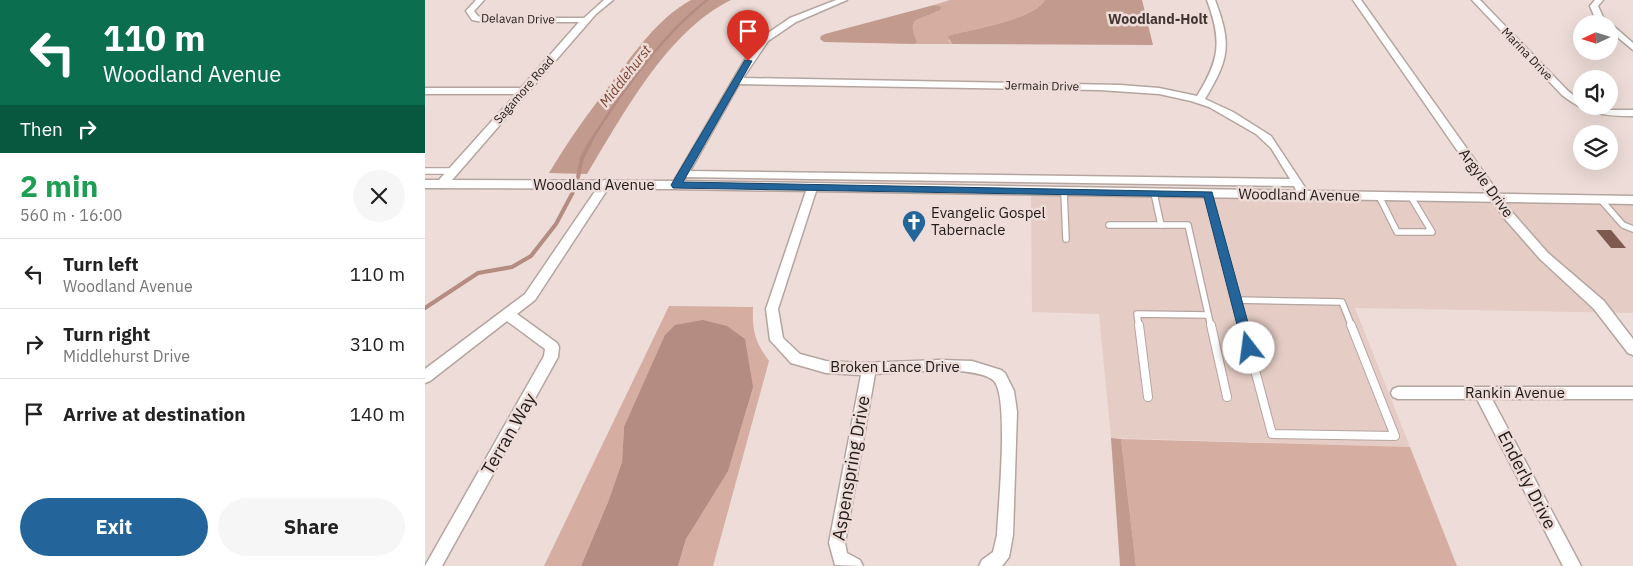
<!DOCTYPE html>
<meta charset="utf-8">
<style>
:root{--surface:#fff;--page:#f6f6f6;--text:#222;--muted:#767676;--line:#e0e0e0;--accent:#23659a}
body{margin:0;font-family:"IBM Plex Sans",sans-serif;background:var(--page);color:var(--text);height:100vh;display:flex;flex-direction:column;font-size:19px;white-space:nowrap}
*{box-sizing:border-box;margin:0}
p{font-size:16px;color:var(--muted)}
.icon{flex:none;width:28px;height:28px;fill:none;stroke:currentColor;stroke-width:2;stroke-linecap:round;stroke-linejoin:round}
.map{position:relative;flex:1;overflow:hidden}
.side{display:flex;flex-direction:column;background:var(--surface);width:425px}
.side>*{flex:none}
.top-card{background:#0b6e4f;color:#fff;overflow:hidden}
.needle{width:32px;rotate:266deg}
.fabs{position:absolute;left:1148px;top:15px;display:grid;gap:10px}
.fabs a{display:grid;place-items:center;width:45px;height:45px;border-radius:50%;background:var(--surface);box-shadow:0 5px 20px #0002;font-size:25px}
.pin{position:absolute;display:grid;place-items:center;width:42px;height:42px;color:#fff;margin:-51px -21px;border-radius:50% 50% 50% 0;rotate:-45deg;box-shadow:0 0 5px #0007}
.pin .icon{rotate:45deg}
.me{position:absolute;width:55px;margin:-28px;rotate:345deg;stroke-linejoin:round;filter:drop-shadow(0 0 4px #0008)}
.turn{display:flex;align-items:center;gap:18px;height:105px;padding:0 20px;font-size:22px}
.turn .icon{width:65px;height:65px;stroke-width:2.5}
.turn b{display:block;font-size:35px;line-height:42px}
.then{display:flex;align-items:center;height:48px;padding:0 20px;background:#0003;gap:10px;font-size:19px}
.round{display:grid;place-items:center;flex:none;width:52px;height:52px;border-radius:26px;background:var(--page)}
.headline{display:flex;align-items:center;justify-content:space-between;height:85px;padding:0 20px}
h1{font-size:30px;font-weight:800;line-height:38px;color:#1e9e55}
.primary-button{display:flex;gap:10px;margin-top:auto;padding:10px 20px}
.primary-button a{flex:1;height:58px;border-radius:30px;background:var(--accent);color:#fff;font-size:20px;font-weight:800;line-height:58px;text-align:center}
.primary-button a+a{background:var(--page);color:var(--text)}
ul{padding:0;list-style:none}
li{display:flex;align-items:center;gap:15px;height:70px;padding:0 20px;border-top:1px solid var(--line)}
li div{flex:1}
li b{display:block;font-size:19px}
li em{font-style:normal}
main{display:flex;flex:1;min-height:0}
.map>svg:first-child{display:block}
</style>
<main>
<section class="side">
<div class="top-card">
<div class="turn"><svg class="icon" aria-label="left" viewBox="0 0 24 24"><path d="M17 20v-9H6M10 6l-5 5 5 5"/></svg><div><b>110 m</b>Woodland Avenue</div></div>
<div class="then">Then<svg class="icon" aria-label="right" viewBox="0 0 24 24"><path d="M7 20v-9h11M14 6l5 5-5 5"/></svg></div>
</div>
<div class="headline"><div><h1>2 min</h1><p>560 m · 16:00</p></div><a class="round"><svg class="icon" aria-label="close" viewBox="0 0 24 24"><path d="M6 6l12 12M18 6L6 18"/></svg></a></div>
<ul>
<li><svg class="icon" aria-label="left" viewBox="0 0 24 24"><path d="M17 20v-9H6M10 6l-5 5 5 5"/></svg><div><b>Turn left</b><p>Woodland Avenue</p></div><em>110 m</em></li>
<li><svg class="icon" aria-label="right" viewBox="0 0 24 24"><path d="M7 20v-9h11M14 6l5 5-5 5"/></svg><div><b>Turn right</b><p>Middlehurst Drive</p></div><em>310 m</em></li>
<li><svg class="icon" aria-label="arrive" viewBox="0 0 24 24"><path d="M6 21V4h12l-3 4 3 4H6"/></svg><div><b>Arrive at destination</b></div><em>140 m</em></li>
</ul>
<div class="primary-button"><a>Exit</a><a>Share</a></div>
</section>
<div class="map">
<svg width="1208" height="566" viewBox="0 0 1208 566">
<rect width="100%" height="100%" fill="#eddcd7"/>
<polygon fill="#e5ccc5" points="606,192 1208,200 1208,313 930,308 985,447 686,438 674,314 607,312"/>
<g fill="#d5ada1">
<path d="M525,0H620C608,20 549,29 526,35L524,41L527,44H489L491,42C482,19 493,19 512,12L515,6L509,5Z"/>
<path d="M244,306L328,307C327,331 330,342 344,361L288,566H253L261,539L276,513L199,427L197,462L183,502L156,566H119Z"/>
<polygon points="696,439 985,447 1032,566 711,566"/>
</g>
<g fill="#c29a8e">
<path d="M266,0H306C242,31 198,115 162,174L124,173C143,141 164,112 187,82C210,52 232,19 266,0Z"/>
<path d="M620,0H717L728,45L527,44L523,37L526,35C549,29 608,20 620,0Z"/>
<path d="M509,5L515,6L516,9C499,21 479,14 492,42L489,44L399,42L395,39L396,36L400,34Z"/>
<polygon points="686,438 696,439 711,566 695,566"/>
</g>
<polygon fill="#b48c81" points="278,320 302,326 320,339 328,387 303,471 261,539 253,566 156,566 183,502 197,462 199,427 240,335 250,325"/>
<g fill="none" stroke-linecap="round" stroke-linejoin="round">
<path stroke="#b48c81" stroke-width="2.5" d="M165,142C197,92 235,37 282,0"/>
<g stroke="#b48c81" stroke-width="4">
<polyline points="153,177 157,158 166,141"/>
<polyline points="0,308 53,273 87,267 106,256 131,224 148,192"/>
</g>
</g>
<polygon fill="#7e594e" points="1171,230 1186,230 1201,248 1186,248"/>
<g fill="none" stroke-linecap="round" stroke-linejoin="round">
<g stroke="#b5a5a0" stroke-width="8">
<g id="service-far1">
<polyline points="0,171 28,171"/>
<polyline points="639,192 641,239"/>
<polyline points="729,193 736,225 763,225 786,327"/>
<polyline points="783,194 811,300"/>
<polyline points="954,196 972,232 1007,232 986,197"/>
<polyline points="1176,200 1198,225 1208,229"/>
<polyline points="684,225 736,225"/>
<polyline points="811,300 917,302 927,327"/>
<polyline points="811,300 818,327"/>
<polyline points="714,327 712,314 783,315"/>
</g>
</g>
<g stroke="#b5a5a0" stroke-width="10">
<g id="service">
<polyline points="714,325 723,397"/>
<polyline points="786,325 802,397"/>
<polyline points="818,325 847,434 970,436 926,325"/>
</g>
</g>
<g stroke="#b5a5a0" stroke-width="3">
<g id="minor">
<polygon points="51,0 59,0 49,11 53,16 58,18 159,18 179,0 188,0 171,14 21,187 17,188 12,184 13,181 91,94 0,94 0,88 96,88 154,22 58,22 47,20 41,11"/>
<path d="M411,0H422L371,22L343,41L318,78L695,85L734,88L772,96C795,59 797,41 782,0H790C807,45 804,59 780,99L808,112L846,136L881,189L876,193L872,192L869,186L261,177L259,181H251L250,179L319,61L337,37L365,18ZM314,84L674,90L734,94L766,101L784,107L831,134L846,148L865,179L265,171Z"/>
<polygon points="928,0 936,0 1087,212 1123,253 1179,301 1208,339 1208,355 1203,353 1169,309 1115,259 1079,218"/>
<path d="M1047,0H1055L1143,91L1156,101V106H1171L1183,110H1208V116C1178,116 1161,114 1137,95Z"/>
<polygon points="1170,0 1178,0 1173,6 1178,17 1208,43 1208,50 1184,30 1184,24 1176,24 1170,18 1165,6"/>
<polygon points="181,180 186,184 110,300 92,314 132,343 134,347 133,357 17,566 0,566 119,356 120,349 82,321 5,381 0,383 0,369 100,294 177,181"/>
<path d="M387,184L392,188L353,309L358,338L375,354L401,361L437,363L515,360L547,361L576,370L580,373L589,391L592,412L588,535L584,557L577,566H554L557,560L568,552L572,535C573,509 585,393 568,380C547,364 476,373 450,374L420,543L422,553L435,560L438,566L410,565L404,543L436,375L401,373L366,363L345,340L341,309L382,188Z"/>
<polygon points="973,387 1208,387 1208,399 1067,399 1156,566 1138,566 1052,399 973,399 968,397 966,393 968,389"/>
</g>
</g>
<g stroke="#b5a5a0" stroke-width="3">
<polygon id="tertiary" points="0,180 251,181 1208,196 1208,204 251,189 0,188"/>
</g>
<use href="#service-far1" stroke="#fff" stroke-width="5.5"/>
<use href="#service" stroke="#fff" stroke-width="8"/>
<use href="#minor" fill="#fff" fill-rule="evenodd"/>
<use href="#tertiary" fill="#fff" fill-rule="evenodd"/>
</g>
<polygon fill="#23659a" stroke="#174264" points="320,60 327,61 258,182 787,192 830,348 828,351 824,353 818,348 779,197 248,188 246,185"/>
<defs>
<g id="church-pin" transform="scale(1.25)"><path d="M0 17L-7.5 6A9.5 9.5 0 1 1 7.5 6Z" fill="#23659a" stroke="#eddcd7"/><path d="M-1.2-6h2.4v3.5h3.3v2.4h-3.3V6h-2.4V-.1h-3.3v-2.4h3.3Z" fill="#fff"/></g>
</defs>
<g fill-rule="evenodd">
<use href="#church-pin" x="489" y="222"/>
</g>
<g text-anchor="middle" stroke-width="5" stroke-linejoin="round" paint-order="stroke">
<g font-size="12" fill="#211b19" stroke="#eddcd7">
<text transform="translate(93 19) rotate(1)" y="4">Delavan Drive</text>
<text transform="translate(1102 54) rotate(46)" y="4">Marina Drive</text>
<text transform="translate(617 86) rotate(1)" y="4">Jermain Drive</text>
<text transform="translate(99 90) rotate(-49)" y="4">Sagamore Road</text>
</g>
<g font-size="14" font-weight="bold" fill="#433632" stroke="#eddcd7">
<text x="733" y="24">Woodland-Holt</text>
</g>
<g font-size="14" font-style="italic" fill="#7a4232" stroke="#eddcd7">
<text transform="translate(200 76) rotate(-52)" y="5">Middlehurst</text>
</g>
<g font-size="15" fill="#211b19" stroke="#eddcd7">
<text transform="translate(1061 183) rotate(54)" y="5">Argyle Drive</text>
<text x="169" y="190">Woodland Avenue</text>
<text transform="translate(874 195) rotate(1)" y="5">Woodland Avenue</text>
<text x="470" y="372">Broken Lance Drive</text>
<text x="1090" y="398">Rankin Avenue</text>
</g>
<g font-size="15" fill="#211b19" stroke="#eddcd7" text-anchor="start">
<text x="506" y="218">Evangelic Gospel<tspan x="506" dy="17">Tabernacle</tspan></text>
</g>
<g font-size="18" fill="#211b19" stroke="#eddcd7">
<text transform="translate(84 434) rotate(-60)" y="6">Terran Way</text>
<text transform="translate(426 468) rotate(-80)" y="6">Aspenspring Drive</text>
<text transform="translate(1102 480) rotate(63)" y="6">Enderly Drive</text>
</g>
</g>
</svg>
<div class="fabs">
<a><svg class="needle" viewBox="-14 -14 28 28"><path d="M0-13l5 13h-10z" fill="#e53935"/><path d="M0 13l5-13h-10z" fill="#767676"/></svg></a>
<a><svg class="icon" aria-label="sound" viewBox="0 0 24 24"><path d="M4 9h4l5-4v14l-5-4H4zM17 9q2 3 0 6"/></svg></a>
<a><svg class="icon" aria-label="layers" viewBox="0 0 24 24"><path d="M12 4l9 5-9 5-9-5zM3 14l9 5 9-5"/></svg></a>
</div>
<div class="pin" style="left:323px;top:61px;background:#d93025"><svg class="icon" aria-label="arrive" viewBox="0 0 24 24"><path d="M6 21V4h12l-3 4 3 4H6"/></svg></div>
<svg class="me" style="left:824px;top:348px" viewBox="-20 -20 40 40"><circle r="19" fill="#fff"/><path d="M0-13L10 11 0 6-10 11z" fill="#23659a"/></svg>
</div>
</main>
